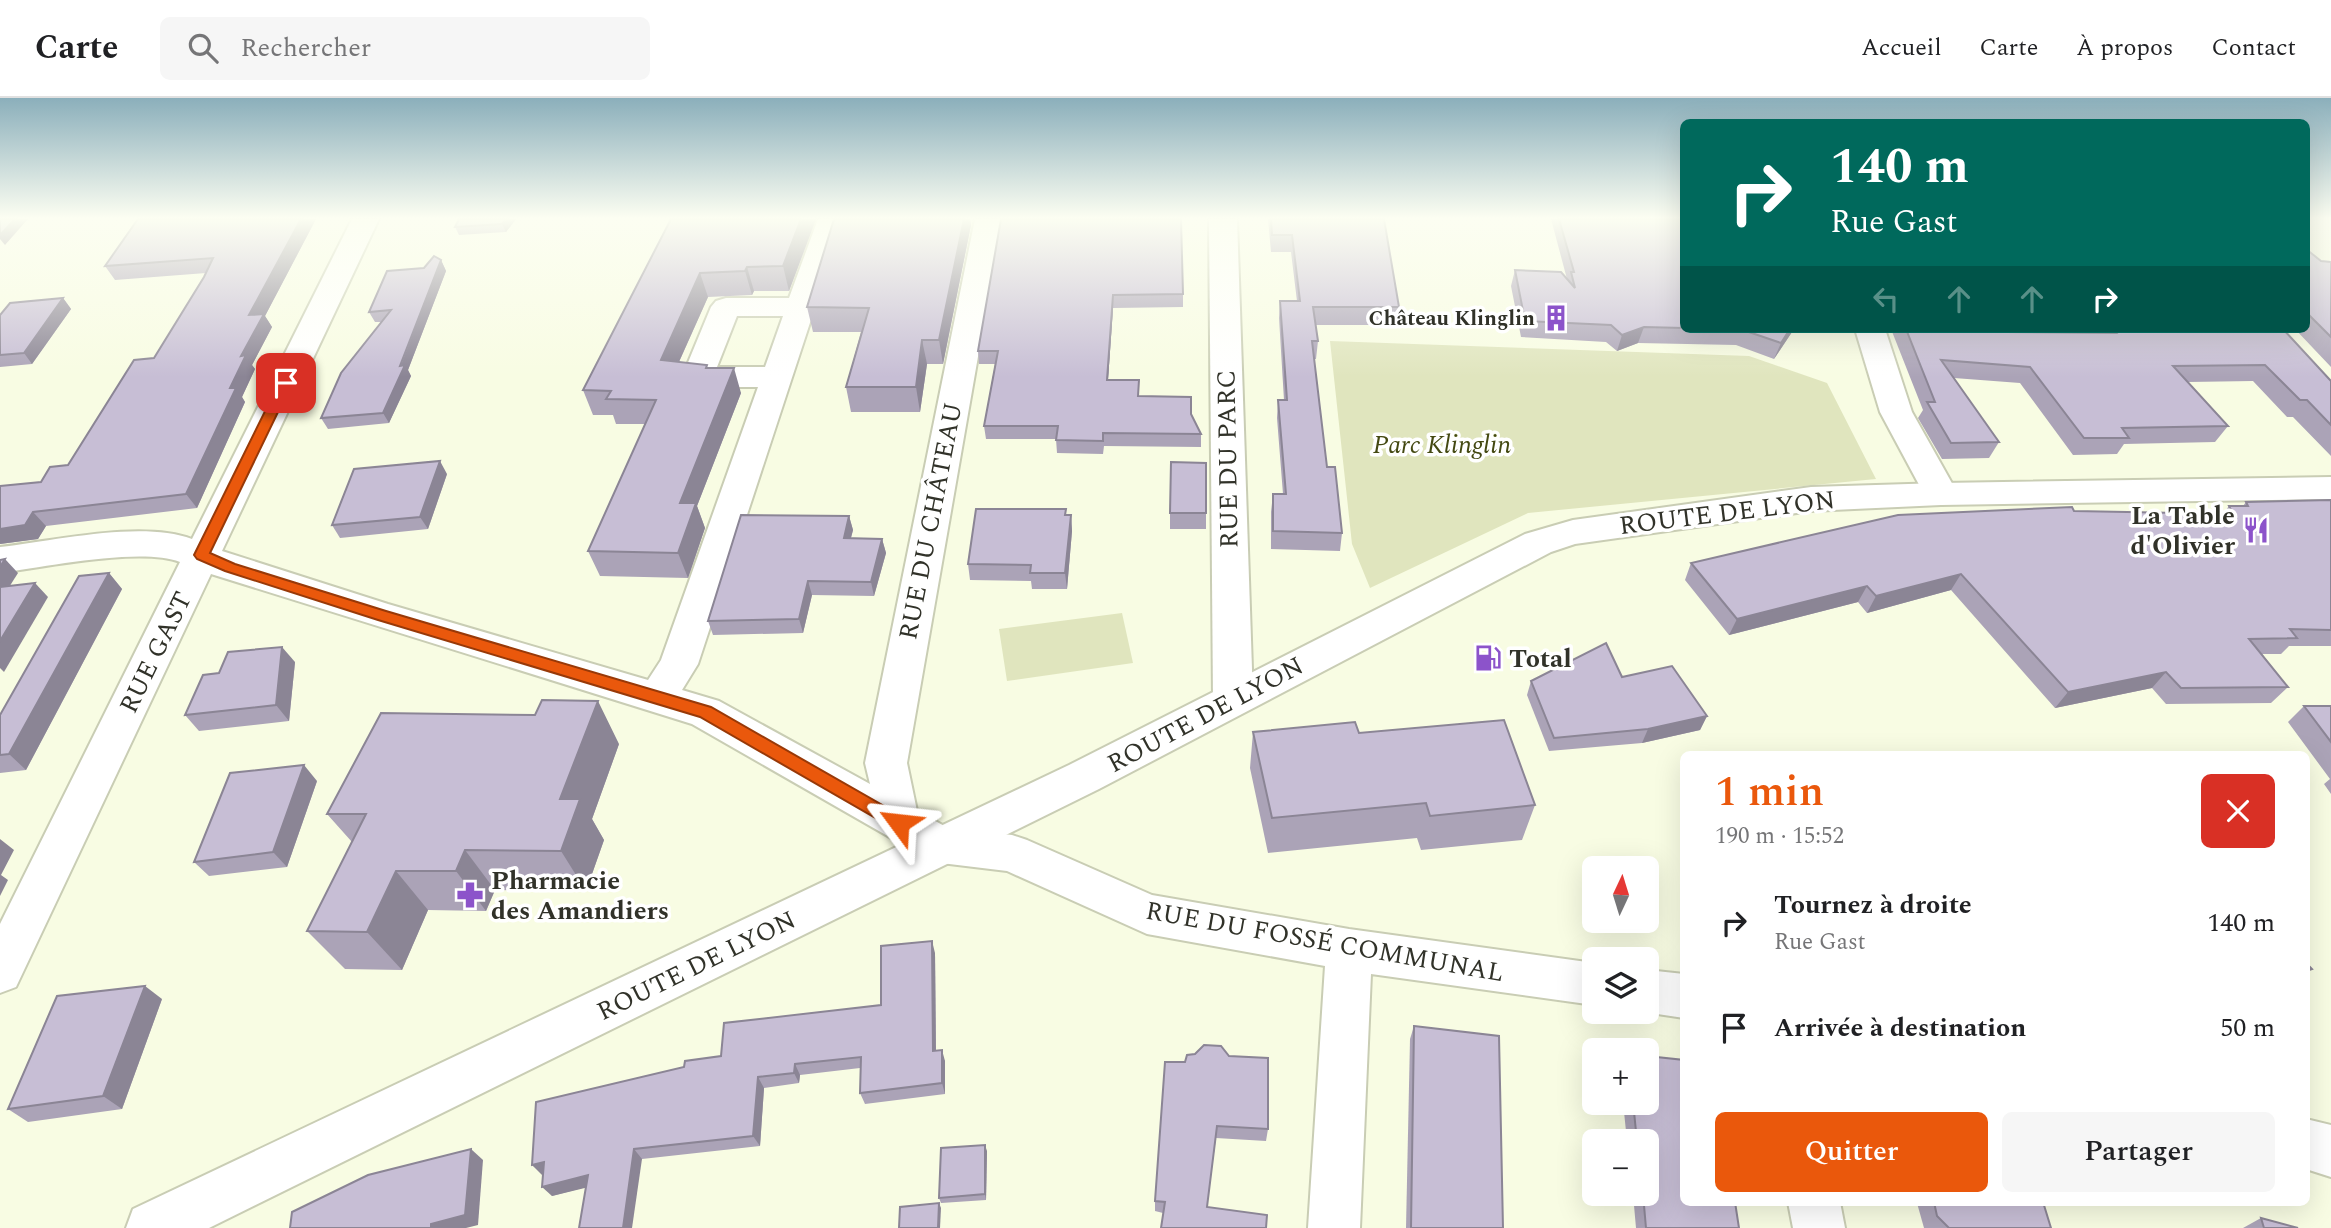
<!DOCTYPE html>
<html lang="fr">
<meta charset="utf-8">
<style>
:root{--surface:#fff;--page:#f6f6f6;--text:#202124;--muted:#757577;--line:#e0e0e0;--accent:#ea580c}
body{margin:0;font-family:Spectral,serif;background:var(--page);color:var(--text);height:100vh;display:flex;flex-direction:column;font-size:26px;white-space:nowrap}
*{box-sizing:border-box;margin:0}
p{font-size:23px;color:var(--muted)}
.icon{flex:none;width:38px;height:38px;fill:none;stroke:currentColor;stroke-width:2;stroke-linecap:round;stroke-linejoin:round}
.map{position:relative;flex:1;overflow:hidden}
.panel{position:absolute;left:1680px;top:653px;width:630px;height:455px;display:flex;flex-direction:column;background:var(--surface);border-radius:10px;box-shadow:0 7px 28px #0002}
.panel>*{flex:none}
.top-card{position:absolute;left:1680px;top:21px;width:630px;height:214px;border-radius:10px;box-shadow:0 7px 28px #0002;background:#00695c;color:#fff;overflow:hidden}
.needle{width:46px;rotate:4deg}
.fabs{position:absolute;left:1582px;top:758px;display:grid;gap:14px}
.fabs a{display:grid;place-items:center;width:77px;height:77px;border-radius:10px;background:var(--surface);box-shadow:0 7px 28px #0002;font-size:35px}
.pin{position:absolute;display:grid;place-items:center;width:60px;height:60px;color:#fff;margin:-30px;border-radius:14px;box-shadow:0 4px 10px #0006}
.me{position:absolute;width:77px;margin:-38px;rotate:300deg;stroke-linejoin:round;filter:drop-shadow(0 0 5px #0008)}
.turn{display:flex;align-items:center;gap:24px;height:147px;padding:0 35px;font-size:32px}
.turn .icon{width:91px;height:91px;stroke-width:2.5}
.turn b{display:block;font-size:49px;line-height:60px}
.lanes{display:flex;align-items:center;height:66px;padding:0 35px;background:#0003;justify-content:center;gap:35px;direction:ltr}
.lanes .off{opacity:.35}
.round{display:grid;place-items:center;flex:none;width:74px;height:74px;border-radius:10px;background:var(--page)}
.head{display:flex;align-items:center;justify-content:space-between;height:119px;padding:0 35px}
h1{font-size:42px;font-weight:600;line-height:52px;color:var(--accent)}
.primary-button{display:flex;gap:14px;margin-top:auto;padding:14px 35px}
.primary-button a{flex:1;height:80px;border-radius:10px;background:var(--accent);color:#fff;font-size:28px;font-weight:600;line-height:80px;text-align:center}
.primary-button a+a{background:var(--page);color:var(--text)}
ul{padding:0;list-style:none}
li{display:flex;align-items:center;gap:21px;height:105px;padding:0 35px}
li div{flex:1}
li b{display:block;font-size:26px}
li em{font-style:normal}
header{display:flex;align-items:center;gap:42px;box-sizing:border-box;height:98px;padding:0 35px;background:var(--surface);border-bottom:2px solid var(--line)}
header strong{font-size:33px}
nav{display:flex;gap:38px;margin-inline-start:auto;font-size:24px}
.search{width:490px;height:63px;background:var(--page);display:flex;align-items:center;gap:18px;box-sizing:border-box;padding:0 24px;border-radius:10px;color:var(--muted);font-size:26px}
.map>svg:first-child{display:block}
</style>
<header>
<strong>Carte</strong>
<div class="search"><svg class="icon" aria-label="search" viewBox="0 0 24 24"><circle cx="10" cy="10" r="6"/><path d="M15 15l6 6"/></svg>Rechercher</div>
<nav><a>Accueil</a><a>Carte</a><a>À propos</a><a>Contact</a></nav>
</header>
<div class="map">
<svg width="2331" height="1130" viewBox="0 0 2331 1130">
<rect width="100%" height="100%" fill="#f8fce3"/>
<g fill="#e0e5be">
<polygon points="1330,243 1749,258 1827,285 1876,381 1528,415 1370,490 1352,446"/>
<polygon points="1122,515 1133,565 1007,583 999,531"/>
</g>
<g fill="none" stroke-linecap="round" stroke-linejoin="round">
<g stroke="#c9cdb4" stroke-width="4">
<g id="minor">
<path d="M352,121H379L222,453L388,506L648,582L661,562L758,289H698L687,286L682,279L711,209L716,203L726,200H789L818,121H844L698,566L682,592L719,603L870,686L865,665L975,121H1002L907,665L917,713L948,730L1012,737L1027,742L1152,797L1349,831L1594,865V907L1371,876L1360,1130H1308L1325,868L1147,836L1007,773L941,765L926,760L692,626L211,476L16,889L0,895V826L180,464C141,449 45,469 0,475V449C54,443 142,422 192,441ZM737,218H783L765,269H717Z"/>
<polygon points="1209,121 1237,121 1253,601 1247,612 1233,616 1219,612 1213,601"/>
<polygon points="1855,231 1885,231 1912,314 1958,396 1953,404 1941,407 1929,404 1924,396 1880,314"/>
<polygon points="1647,872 1684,876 1684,920 1644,914 1647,914"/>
<polygon points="2306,1021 2331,1027 2331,1079 2306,1071"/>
<polygon points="1788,1104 1840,1104 1845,1130 1793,1130"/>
</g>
</g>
<g stroke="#c9cdb4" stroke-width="4">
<polygon id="major" points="2331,379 2331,401 1941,407 1811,413 1575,446 1551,454 1099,691 209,1130 126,1130 133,1111 1069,667 1525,436 1573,422 1811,389 1941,385"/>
</g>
<use href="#minor" fill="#fff" fill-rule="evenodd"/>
<use href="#major" fill="#fff" fill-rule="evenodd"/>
</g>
<g fill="#aba3b7">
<polygon points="316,121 265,218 272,229 252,267 255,271 242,299 245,304 197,410 46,428 38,441 0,446 41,384 68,367 154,260 206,175 115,182 105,168"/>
<polygon points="516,121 506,134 459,137 455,129"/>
<polygon points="671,121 816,121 789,193 754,193 752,197 708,199 679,264 708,270 741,295 697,408 705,430 688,480 600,478 588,453 645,326 616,326 613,317 593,317 583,292"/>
<polygon points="834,121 970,121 971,127 943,266 927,266 920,314 851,314 846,289 861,234 813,234 807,209"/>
<polygon points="1001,121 1183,196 1183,209 1113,210 1108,282 1139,298 1191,316 1201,336 1201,349 1104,348 1103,356 1057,355 1056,341 986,341 984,328 995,266 979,266 978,253"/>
<polygon points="1268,121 1384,121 1399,209 1396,227 1316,227 1318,243 1316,261 1314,261 1327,369 1342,435 1340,453 1271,451 1271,414 1273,396 1283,396 1277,320 1278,302 1284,302 1279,220 1280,203 1297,203 1291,154 1271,154"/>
<polygon points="1551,121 1684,121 1684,231 1794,231 1774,261 1736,247 1638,245 1617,253 1606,244 1521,239 1511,188 1515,172 1567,181"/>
<polygon points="2306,151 2321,163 2331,164 2331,269 2295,231 2306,231"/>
<polygon points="441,162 446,173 408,272 411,278 389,325 328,331 321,320 382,224 375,224 369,214 424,170"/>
<polygon points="63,200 71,211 32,266 0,269 0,217"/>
<polygon points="1891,231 2005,231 2007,234 2113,235 2110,231 2283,231 2331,283 2331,358 2293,319 2287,319 2253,283 2188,284 2228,328 2215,344 2124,346 2117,356 2073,357 2020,285 1954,280 1999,344 1989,360 1942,361 1918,320 1923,312"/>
<polygon points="1206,365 1206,431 1170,431 1170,415"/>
<polygon points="447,376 428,431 340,440 332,427"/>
<polygon points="2331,402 2331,548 2289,548 2281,556 2262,556 2288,589 2271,605 2166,606 2152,590 2055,610 1951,492 1867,515 1858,504 1729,537 1685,482 1691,465 2074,413 2223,416 2229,408 2243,408 2246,404"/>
<polygon points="1066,411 1066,417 1071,417 1072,433 1067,491 1032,491 1031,483 970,482 968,466"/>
<polygon points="849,418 853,432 851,440 882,441 886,455 874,498 812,497 803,535 713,537 708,523"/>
<polygon points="109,475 122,491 26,672 0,675 0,617"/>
<polygon points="295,564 289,623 199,633 185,617"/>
<polygon points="1622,579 1707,618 1700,632 1642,645 1549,653 1527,597 1531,583"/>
<polygon points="2304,608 2331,608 2331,696 2324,686 2330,681 2288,624"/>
<polygon points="1253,634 1359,635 1535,707 1522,742 1421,752 1417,740 1268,755 1250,670"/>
<polygon points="619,646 592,721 604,742 586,793 495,792 486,813 428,812 402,872 345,871 307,833 352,744 327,716"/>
<polygon points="317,683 287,769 209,778 194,764"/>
<polygon points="935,855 936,953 945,963 945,996 865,1006 860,995 860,970 800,977 799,985 764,990 760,1048 642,1061 586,1089 552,1098 543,1076 532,1067 684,969 881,907"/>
<polygon points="162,901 122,1011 28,1024 8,1011"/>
<polygon points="1414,928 1503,1130 1406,1130 1410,941"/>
<polygon points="1195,956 1268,1031 1266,1043 1216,1040 1207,1109 1163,1115 1155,1113 1155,1103 1185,964"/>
<polygon points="1623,1004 1647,1004 1739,1130 1636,1130 1633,1096 1647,1096 1647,1043 1627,1043"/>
<polygon points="987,1053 986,1102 941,1105 939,1100"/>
<polygon points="1917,1104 2043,1104 2051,1130 1924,1130 1917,1105"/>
<polygon points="2261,1120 2298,1130 2243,1130"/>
</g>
<g fill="#8b8595">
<polygon points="15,121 28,121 5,147 0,141 0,137"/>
<polygon points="301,121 316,121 265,218 272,229 252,267 255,271 242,299 245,304 197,410 186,396 230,290 241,258 249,217"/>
<polygon points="507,121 516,121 506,134 502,126"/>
<polygon points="801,121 816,121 789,193 783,168"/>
<polygon points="964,121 970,121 971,127 943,266 939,242"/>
<polygon points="441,162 446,173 408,272 411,278 389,325 383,315"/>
<polygon points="747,169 754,193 752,197 745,173"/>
<polygon points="700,175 708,199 669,286 661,262"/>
<polygon points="1113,197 1113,210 1107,295 1107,282"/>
<polygon points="63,200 71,211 32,266 24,255"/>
<polygon points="1644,229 1638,245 1617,253 1622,237"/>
<polygon points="1790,231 1794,231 1774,261 1781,245"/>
<polygon points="922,242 927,266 920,314 916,289"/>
<polygon points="734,270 741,295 697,408 705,430 688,480 678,455 680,405"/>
<polygon points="440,363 447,376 428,431 420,419"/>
<polygon points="33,414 46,428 38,441 0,446 0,431"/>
<polygon points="1071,417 1072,433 1067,491 1065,475"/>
<polygon points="849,418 853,432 847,454 844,440"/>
<polygon points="882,441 886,455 874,498 871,484"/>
<polygon points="5,461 18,475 6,494 0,498 0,469"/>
<polygon points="109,475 122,491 26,672 9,656"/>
<polygon points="1961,476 1951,492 1867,515 1876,498"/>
<polygon points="808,483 812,497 803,535 799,521"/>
<polygon points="35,485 48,499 4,574 0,570 0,543"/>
<polygon points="1867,488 1858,504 1729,537 1737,521"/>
<polygon points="282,549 295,564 289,623 276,607"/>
<polygon points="2166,574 2152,590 2055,610 2068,594"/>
<polygon points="598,603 619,646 592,721 604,742 586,793 561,753 560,701"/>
<polygon points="1707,618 1700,632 1642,645 1648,631"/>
<polygon points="304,667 317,683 287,769 273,754"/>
<polygon points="0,741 14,752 1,777 8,782 0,798"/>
<polygon points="465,752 495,792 486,813 456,773"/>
<polygon points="396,773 428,812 402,872 367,834"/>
<polygon points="932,843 935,855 936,963 933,953"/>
<polygon points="145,888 162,901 122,1011 103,998"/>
<polygon points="942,952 945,963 945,996 942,985"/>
<polygon points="795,966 800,977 799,985 794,975"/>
<polygon points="758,979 764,990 760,1048 753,1038"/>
<polygon points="985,1047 987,1053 986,1102 985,1096"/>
<polygon points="471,1051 483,1062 478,1127 466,1130 431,1130 431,1126"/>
<polygon points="634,1051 642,1061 632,1130 623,1130"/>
<polygon points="544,1064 553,1073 542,1077 532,1067"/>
<polygon points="588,1077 597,1087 552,1098 542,1089"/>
<polygon points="939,1105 941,1110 940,1130 938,1130"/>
</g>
<g fill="#c7bed5" stroke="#8b8595" stroke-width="2">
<polygon points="0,121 15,121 0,137"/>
<polygon points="138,121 301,121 249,217 264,216 241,258 246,257 230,290 236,290 186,396 33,414 25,427 0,431 0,388 41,384 50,369 68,367 134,262 154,260 204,179 213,160 105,168"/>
<polygon points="459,121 507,121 502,126 455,129"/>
<polygon points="671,121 801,121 783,168 747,169 745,173 700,175 661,262 707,267 706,270 734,270 680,405 696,405 678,455 588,453 656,302 606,301 611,293 583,292"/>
<polygon points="834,121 964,121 939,242 922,242 916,289 846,289 869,210 807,209"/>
<polygon points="1001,121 1181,121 1183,196 1113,197 1107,282 1139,282 1138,298 1191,299 1191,316 1201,336 1103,335 1103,343 1056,342 1058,328 984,328 998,253 978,253"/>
<polygon points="1271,121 1384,121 1399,209 1313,209 1318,243 1312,243 1327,369 1335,369 1342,435 1273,433 1273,396 1286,396 1278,302 1287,302 1280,203 1300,203 1292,137 1272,137"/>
<polygon points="1559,121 1684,121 1684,230 1644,229 1622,237 1611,227 1525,223 1515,172 1561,174 1575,190 1571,174 1574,174"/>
<polygon points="2306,151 2321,163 2331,164 2331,239 2306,214"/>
<polygon points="434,158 441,162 400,268 405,267 383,315 321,320 341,275 391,212 369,214 387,173 424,170"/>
<polygon points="63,200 24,255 0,257 0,217 10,205"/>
<polygon points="1740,231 1790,231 1781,245"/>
<polygon points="1906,231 2005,231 2007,234 2116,235 2114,233 2134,233 2133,231 2283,231 2331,283 2331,327 2307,302 2300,302 2265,267 2173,268 2228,328 2122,330 2129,340 2084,340 2030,269 1941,262 1999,344 1951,345 1927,304 1935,304"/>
<polygon points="440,363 420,419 332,427 354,371"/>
<polygon points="1171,364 1206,365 1206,415 1170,415"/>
<polygon points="2331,402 2331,532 2290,531 2297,540 2249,541 2288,589 2181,590 2166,574 2068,594 1961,476 1876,498 1867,488 1737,521 1691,465 1898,417 2072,409 2074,413 2233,416 2229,408 2248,408 2246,404"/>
<polygon points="976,411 1066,411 1065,417 1071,417 1065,475 1030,475 1031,467 968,466"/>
<polygon points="741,417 849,418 844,440 882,441 871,484 808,483 799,521 708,523"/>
<polygon points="5,461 0,469 0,462"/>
<polygon points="109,475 9,656 0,657 0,617 79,478"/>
<polygon points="35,485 0,543 0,489"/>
<polygon points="1606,545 1622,579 1672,568 1707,618 1648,631 1554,640 1531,583"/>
<polygon points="282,549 276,607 185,617 203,577 219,575 228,554"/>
<polygon points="542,602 598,603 560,701 580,701 561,753 465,752 456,773 396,773 367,834 307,833 366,716 327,716 381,615 535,617"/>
<polygon points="2304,608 2331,608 2331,644"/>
<polygon points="1504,622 1535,707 1430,718 1426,705 1272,720 1253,634 1355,624 1359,635"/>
<polygon points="304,667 273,754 194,764 230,675"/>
<polygon points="932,843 933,953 942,952 942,985 860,995 861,959 795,966 794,975 758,979 753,1038 634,1051 623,1130 579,1130 588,1077 542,1089 544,1064 532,1067 536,1004 684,969 685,963 721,958 724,925 881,907 881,848"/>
<polygon points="2306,865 2312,871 2306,873"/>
<polygon points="145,888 103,998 8,1011 57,898"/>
<polygon points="1414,928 1499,938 1503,1130 1411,1130"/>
<polygon points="1204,947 1221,948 1229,958 1268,960 1268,1031 1217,1028 1207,1109 1267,1117 1266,1130 1161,1130 1165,1104 1155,1103 1165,964 1185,964 1187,957 1195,956"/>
<polygon points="1647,958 1684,962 1684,1104 1735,1104 1739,1130 1646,1130 1643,1096 1647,1096 1647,1043 1637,1043 1633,1004 1647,1004"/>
<polygon points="985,1047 985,1096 939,1100 941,1050"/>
<polygon points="471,1051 465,1117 431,1126 431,1130 290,1130 292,1114 368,1077"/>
<polygon points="1934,1104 2043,1104 2051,1130 1949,1130 1937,1118"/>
<polygon points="939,1105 938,1130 899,1130 900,1109"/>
<polygon points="2261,1120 2298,1130 2264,1130"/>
</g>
<linearGradient id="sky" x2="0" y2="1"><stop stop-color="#8bafbb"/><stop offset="0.43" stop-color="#fcfef2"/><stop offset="1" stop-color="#fcfef2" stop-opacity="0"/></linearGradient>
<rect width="2331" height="279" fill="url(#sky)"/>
<polygon fill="#ea580c" stroke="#983908" stroke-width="2" points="286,281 292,285 210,455 235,466 386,513 711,609 905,720 908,725 905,730 899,732 893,730 700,619 378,522 225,473 197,461 194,457 279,285"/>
<defs>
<g id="building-bare" transform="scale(2.1)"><path d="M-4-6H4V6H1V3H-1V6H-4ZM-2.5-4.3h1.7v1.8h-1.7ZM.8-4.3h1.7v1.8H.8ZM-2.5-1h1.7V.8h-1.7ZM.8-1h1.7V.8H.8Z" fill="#8c53ca" stroke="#fff" stroke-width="2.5" paint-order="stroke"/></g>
<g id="restaurant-bare" transform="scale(2.1)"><path d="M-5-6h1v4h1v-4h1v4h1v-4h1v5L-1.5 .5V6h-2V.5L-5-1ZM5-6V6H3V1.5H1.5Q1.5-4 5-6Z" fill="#8c53ca" stroke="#fff" stroke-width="2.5" paint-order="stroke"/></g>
<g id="fuel-bare" transform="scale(2.1)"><path d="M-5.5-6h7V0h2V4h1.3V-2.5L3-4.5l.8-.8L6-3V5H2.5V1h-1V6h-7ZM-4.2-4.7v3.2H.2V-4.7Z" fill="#8c53ca" stroke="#fff" stroke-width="2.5" paint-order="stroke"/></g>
<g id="pharmacy-bare" transform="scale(2.1)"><path d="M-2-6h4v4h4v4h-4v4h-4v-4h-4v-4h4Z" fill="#8c53ca" stroke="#fff" stroke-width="2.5" paint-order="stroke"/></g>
</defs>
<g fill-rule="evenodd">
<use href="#building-bare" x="1556" y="220"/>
<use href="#restaurant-bare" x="2256" y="432"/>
<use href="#fuel-bare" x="1488" y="560"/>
<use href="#pharmacy-bare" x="470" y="797"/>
</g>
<g text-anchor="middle" stroke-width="7" stroke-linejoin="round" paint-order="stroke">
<g font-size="21" font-weight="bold" fill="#313229" stroke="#fff" text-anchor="end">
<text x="1535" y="227">Château Klinglin</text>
</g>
<g font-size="26" font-style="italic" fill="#444912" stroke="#fff">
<text x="1442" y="355">Parc Klinglin</text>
</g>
<g font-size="26" fill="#313229" stroke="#fff">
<text transform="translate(1227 361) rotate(-91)" y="9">RUE DU PARC</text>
<text transform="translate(1727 414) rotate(-7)" y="9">ROUTE DE LYON</text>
<text transform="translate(930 423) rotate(-79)" y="9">RUE DU CHÂTEAU</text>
<text transform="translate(155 554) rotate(-64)" y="9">RUE GAST</text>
<text transform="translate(1205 616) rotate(-28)" y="9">ROUTE DE LYON</text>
<text transform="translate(1325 843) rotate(10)" y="9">RUE DU FOSSÉ COMMUNAL</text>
<text transform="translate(696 867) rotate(-26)" y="9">ROUTE DE LYON</text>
</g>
<g font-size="26" font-weight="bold" fill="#313229" stroke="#fff" text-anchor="start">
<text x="2235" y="426" text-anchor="end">La Table<tspan x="2235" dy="30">d'Olivier</tspan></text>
<text x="1509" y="569">Total</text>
<text x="491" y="791">Pharmacie<tspan x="491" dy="30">des Amandiers</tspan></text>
</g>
</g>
</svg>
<div class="fabs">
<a><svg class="needle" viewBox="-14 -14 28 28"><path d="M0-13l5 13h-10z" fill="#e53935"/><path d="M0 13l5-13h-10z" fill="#757577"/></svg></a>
<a><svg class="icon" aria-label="layers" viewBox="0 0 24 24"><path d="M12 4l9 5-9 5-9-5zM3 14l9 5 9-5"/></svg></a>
<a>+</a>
<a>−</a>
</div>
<div class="pin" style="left:286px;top:285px;background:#d93025"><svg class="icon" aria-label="arrive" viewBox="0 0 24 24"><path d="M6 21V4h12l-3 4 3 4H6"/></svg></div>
<svg class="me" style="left:899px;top:725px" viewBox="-20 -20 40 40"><path d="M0-17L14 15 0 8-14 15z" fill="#ea580c" stroke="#fff" stroke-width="4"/></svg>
<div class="top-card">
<div class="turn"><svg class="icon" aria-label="right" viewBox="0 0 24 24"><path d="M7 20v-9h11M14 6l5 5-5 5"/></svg><div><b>140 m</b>Rue Gast</div></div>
<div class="lanes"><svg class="icon off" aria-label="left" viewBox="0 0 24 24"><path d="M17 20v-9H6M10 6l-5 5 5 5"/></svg><svg class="icon off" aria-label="ahead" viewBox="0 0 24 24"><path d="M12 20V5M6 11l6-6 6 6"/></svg><svg class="icon off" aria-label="ahead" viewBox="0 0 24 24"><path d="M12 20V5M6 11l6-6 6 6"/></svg><svg class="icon" aria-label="right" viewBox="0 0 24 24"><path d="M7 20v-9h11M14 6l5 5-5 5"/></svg></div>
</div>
<section class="panel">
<div class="head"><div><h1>1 min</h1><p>190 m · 15:52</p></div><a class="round" style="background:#d93025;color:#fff"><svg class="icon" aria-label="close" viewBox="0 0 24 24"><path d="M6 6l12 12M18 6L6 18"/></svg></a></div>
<ul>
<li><svg class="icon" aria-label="right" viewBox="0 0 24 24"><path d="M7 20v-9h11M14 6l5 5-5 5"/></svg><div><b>Tournez à droite</b><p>Rue Gast</p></div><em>140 m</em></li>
<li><svg class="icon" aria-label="arrive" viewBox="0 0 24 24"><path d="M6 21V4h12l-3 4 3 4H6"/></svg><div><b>Arrivée à destination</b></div><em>50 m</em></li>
</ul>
<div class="primary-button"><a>Quitter</a><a>Partager</a></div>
</section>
</div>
